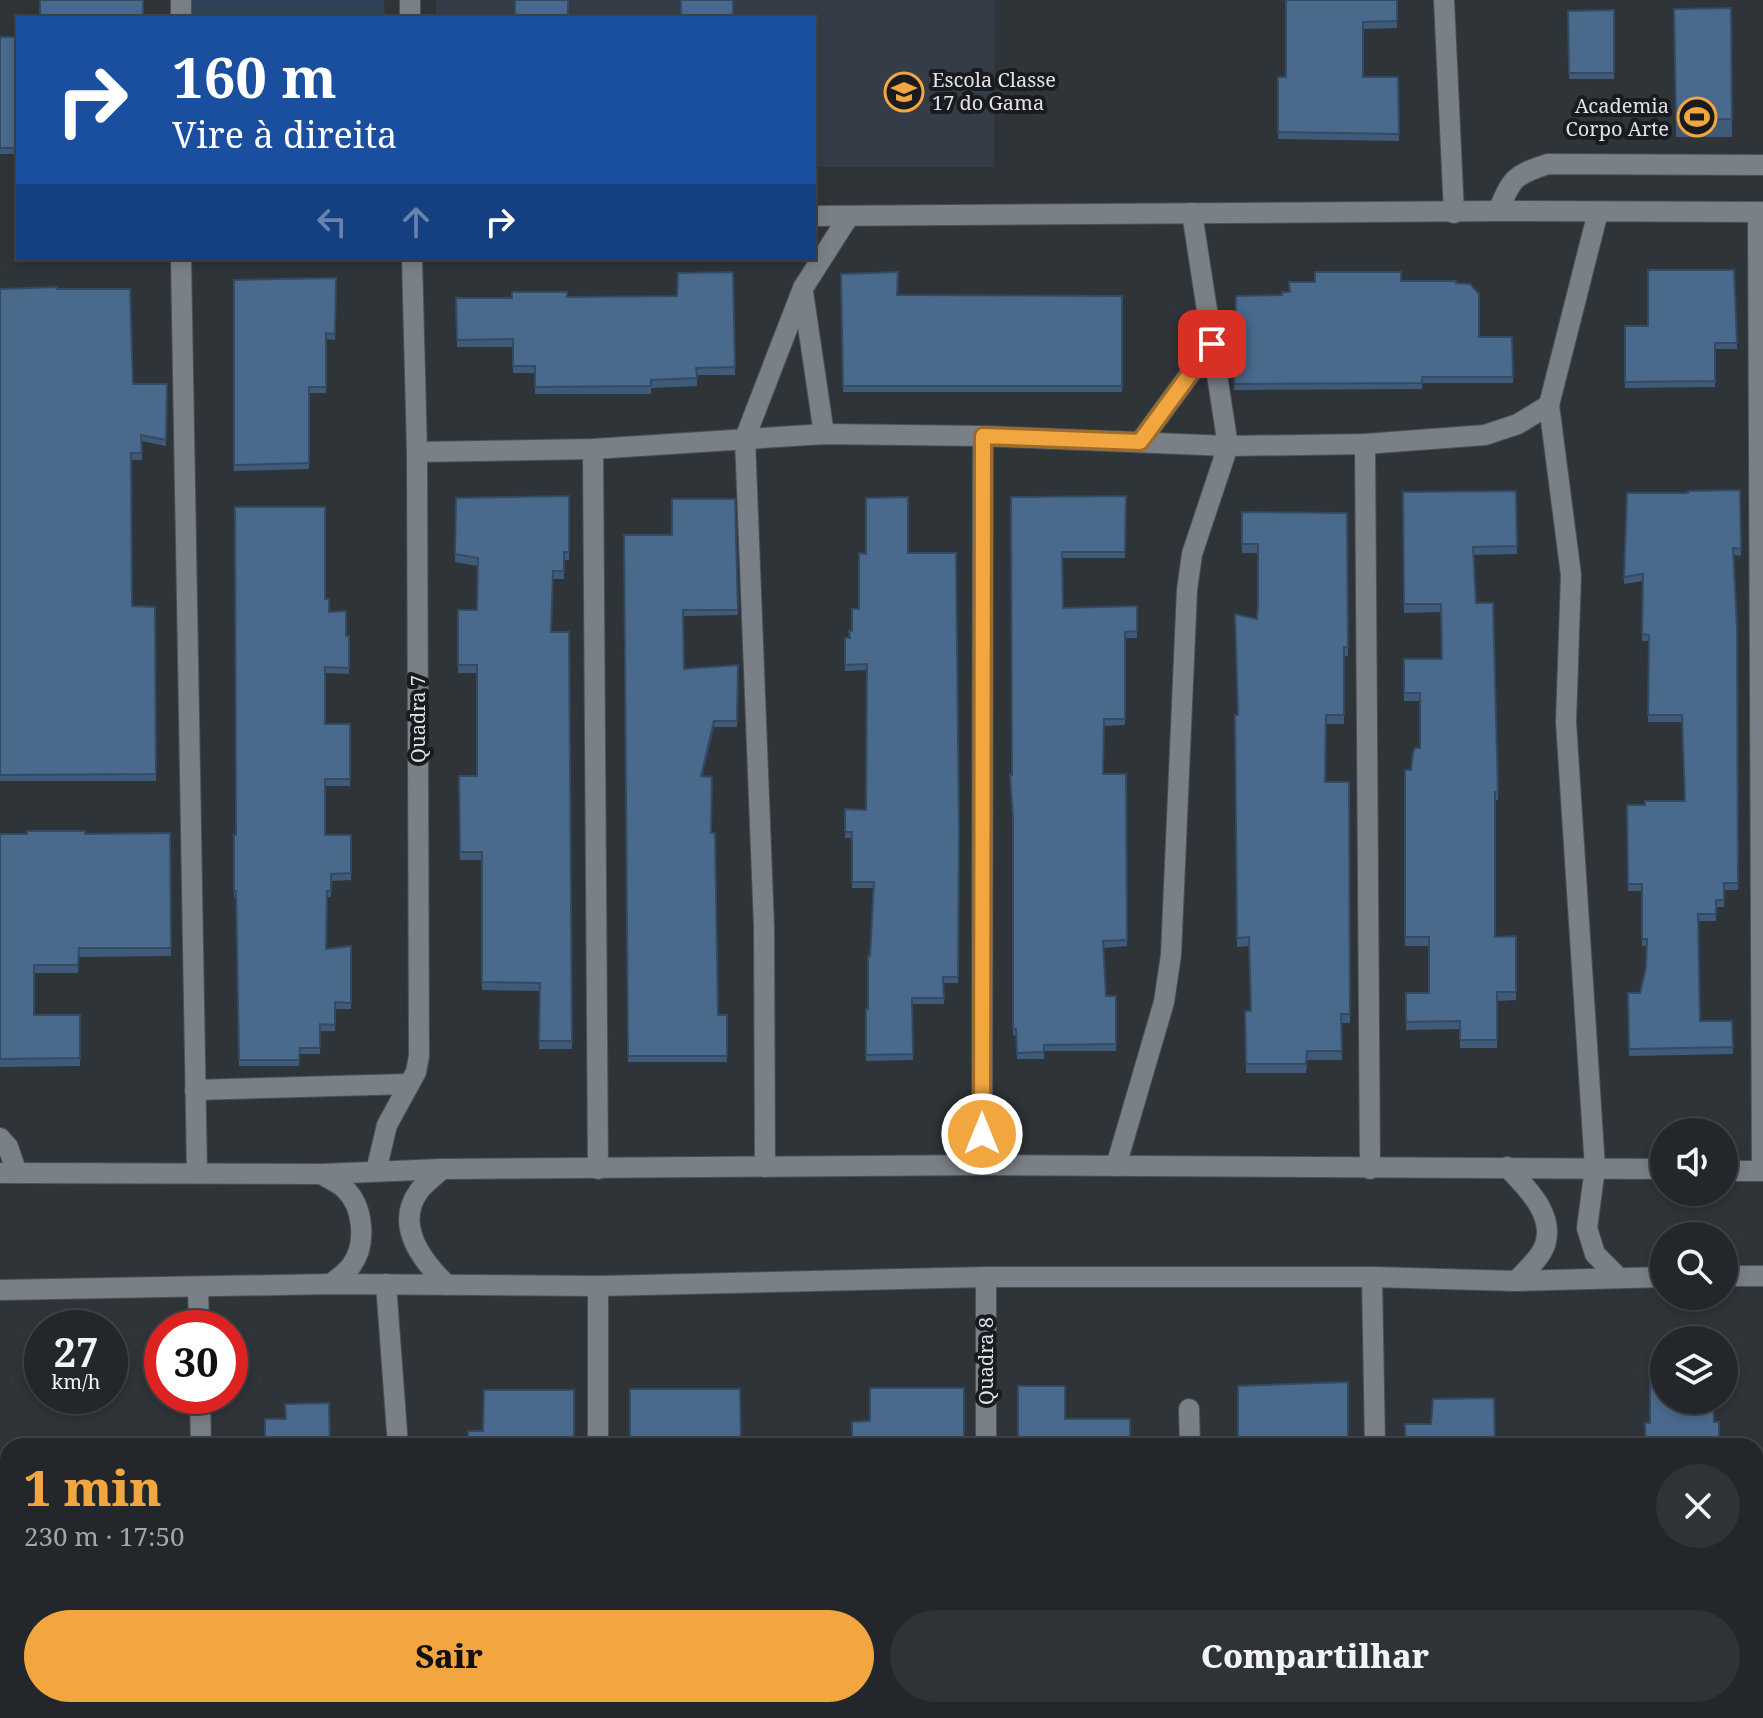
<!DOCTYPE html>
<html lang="pt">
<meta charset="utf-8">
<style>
:root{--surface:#23272b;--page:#2f3337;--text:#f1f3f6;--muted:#a3a5a9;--line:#404447;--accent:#f1a640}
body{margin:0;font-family:"Noto Serif",serif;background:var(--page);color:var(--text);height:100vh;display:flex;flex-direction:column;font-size:30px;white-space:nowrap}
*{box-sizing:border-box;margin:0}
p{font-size:26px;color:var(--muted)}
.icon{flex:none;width:44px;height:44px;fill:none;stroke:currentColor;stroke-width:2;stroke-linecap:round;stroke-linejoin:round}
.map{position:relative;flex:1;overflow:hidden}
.sheet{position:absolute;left:0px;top:1438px;width:1764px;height:280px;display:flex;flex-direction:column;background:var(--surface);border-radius:24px 24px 0 0;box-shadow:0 4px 12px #0003,0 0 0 2px var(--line)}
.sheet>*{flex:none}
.banner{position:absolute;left:16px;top:16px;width:800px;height:244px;border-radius:0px;box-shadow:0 4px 12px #0003,0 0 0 2px var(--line);background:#1a4fa0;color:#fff;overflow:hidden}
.controls{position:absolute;left:1650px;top:1118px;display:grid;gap:16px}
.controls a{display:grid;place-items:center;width:88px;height:88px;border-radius:50%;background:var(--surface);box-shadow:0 4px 12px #0003,0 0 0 2px var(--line);font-size:40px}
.speed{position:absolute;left:24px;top:1310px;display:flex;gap:16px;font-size:40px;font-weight:700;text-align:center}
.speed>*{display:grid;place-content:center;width:104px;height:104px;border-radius:50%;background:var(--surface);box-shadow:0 4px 12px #0003,0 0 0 2px var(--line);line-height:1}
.speed small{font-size:20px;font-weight:400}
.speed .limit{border:12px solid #d22;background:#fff;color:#111}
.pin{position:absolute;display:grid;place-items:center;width:68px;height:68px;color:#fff;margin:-34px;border-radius:16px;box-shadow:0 4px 12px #0006}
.me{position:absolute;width:88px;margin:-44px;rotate:0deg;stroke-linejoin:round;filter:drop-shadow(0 0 6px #0008)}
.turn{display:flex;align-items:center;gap:28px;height:168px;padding:0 24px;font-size:36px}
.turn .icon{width:104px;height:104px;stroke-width:2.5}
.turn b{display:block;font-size:56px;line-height:68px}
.lanes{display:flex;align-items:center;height:76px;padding:0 24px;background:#0003;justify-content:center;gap:40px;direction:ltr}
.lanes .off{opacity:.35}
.round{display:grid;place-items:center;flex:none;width:84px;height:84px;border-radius:42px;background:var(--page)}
.headline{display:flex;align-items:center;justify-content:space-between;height:136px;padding:0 24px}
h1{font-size:48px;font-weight:800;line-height:60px;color:var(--accent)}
.cta{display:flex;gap:16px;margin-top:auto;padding:16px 24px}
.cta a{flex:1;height:92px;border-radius:48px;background:var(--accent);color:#111;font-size:32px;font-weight:800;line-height:92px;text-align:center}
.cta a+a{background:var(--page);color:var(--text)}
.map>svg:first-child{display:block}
</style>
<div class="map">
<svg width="1763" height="1718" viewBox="0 0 1763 1718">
<rect width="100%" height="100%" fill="#2f3439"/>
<polygon fill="#343d47" points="436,0 995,0 994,167 814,167 814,18 436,18"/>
<polygon fill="#2f4255" points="191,0 384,0 385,18 191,18"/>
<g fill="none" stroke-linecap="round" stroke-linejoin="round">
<g stroke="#4b5054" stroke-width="22">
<g id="street">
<polyline points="410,0 410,18"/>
<polyline points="1444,0 1454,213"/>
<polyline points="181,18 181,0"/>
<path d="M1498,211C1512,178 1514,175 1548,164L1763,165"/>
<polyline points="1758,212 1762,1171"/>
<polyline points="814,216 1498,211 1763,212"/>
<polyline points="181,258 197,1173"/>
<polyline points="803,292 824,434"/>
<polyline points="1140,442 1212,344"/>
<polyline points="1365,444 1370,1169"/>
<polyline points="593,449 598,1169"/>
<polyline points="417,452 593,449 824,434 983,436 1228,446 1365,444 1485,435 1518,424 1549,405"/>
<polyline points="195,1090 408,1084"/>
<polyline points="0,1138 8,1147 17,1173"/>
<polyline points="982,1165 983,436"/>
<polyline points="1116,1166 1164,1002 1171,955 1187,590 1192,554 1228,446 1192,213"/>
<polyline points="765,1167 764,927 745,438 803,288 849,216"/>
<polyline points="1595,1168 1566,722 1571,575 1549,405 1598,212"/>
<polyline points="376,1171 387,1125 416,1072 419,1056 417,452 412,258"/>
<polyline points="986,1277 986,1446"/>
<polyline points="1372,1277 1375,1446"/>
<polyline points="386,1284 398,1446"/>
<polyline points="598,1286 598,1446"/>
<polyline points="198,1288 199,1328"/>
<polyline points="200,1396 201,1446"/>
<polyline points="1189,1409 1190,1446"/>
<polyline points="204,1710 204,1718"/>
<polyline points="418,1710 418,1713"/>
<polyline points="600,1710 600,1718"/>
<polyline points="987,1710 987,1718"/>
<polyline points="1195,1710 1195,1718"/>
<polyline points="1381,1710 1381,1718"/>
</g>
</g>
<g stroke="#4b5054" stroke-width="22">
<g id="secondary">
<path d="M1507,1167C1526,1187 1555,1214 1545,1245C1540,1259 1526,1270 1516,1281"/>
<polyline points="1595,1168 1587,1228 1595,1254 1618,1277"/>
<path d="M442,1169C435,1176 425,1183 419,1191C394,1225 422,1261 447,1285"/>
<polyline points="1724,1171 1763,1171"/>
<polyline points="0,1173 322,1174 442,1169 982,1165 1664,1169"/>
<path d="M322,1174C329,1179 338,1183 344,1188C364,1206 367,1245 351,1266C346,1273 338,1278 331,1284"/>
<polyline points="1724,1276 1763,1276"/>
<polyline points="0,1290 331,1284 598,1286 986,1277 1372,1277 1516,1281 1664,1277"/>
</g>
</g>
<use href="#street" stroke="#7a8087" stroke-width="20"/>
<use href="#secondary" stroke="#7a8087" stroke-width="20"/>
</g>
<g fill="#405b79">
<polygon points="1286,0 1397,0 1397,28 1363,29 1363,77 1398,77 1399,141 1278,139 1278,77 1286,77"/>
<polygon points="1731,8 1732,137 1676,137 1674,9"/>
<polygon points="1614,10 1614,79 1569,79 1568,11"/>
<rect x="0" y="37" width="18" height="117"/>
<polygon points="1734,270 1737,349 1715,349 1715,387 1625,388 1625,326 1648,326"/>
<polygon points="733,272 735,375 697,375 697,386 651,388 651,394 535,394 535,373 513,373 513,347 457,347 456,298 677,296"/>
<polygon points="841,274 897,295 1122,296 1122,392 843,392"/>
<polygon points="336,278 335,340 326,339 326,393 309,393 309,469 234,471 234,280"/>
<polygon points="1401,281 1479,337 1512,337 1513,383 1422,383 1422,389 1234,390 1236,296 1282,295 1290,292"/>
<polygon points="0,289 57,289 133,384 167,384 166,446 142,441 142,460 131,460 132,606 155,607 156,781 0,781"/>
<polygon points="1740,490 1741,556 1734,555 1737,628 1738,890 1724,890 1724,907 1716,907 1716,921 1698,921 1700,1021 1732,1021 1733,1054 1629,1056 1628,993 1640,993 1646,968 1646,946 1642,946 1642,891 1628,891 1627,805 1645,805 1685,801 1682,722 1648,722 1649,641 1642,641 1643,581 1624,584 1627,493 1688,493"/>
<polygon points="1516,491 1517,554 1473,555 1476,603 1498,792 1498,800 1495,800 1495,937 1516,936 1516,1000 1497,1001 1497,1048 1460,1048 1460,1029 1406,1030 1406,993 1429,993 1429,946 1405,946 1405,770 1411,770 1420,748 1420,701 1404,701 1404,659 1442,659 1441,612 1404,613 1403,492"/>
<polygon points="569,496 569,560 564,560 564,579 553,579 551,632 569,632 572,1049 539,1049 540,991 482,990 482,860 460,860 459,846 477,776 477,673 458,673 458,610 477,610 477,566 455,562 456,498"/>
<polygon points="1126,496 1125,558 1062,558 1063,608 1137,606 1137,638 1125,638 1125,725 1104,726 1103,774 1126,774 1127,946 1103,948 1106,996 1116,996 1116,1051 1044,1051 1044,1059 1017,1059 1016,1036 1013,1035 1011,497"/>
<polygon points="735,499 738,615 684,616 684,669 738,665 737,727 714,727 702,776 711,833 718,1015 727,1015 727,1062 628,1062 624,535 672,535"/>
<polygon points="1242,512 1347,513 1348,656 1344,656 1344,724 1326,724 1325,782 1349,782 1350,1023 1341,1023 1342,1060 1307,1060 1306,1073 1246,1073 1245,1011 1251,1011 1249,946 1237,947 1235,715 1238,715 1257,619 1258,604 1258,553 1242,553"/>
<polygon points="908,553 959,831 958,983 943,983 944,1004 912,1004 913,1060 866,1061 866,1009 868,1009 873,888 852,888 852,838 845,838 845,809 866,810 867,670 845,671 845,638 849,638 859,609"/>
<polygon points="325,599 329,612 346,636 349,636 349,674 325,673 325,724 350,724 350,786 325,786 325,835 351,841 351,880 331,881 331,897 327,897 326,949 351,946 351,1009 335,1009 335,1031 320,1031 320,1054 300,1054 299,1066 239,1066 236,898 234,897 234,835 236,835"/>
<polygon points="170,833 171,956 79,957 78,973 34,973 34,1015 80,1015 80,1066 0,1067 0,834"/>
<polygon points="1018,1386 1065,1419 1130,1419 1130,1446 1018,1446"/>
<polygon points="1238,1386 1348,1446 1238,1446"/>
<rect x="0" y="1552" width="8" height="72"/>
<polygon points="1673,1710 1744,1718 1673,1718"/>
</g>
<polygon fill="#344a63" points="714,721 714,727 701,782 701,776"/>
<g fill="#4a6a8d" stroke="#344a63" stroke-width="2">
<rect x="40" y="0" width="103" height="18"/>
<rect x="515" y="0" width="53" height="18"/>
<rect x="681" y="0" width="52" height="18"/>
<polygon points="1286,0 1397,0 1397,21 1363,22 1363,77 1398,77 1399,134 1278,132 1278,77 1286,77"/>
<polygon points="1731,8 1732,119 1676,120 1674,9"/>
<polygon points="1614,10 1614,73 1569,73 1568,11"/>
<rect x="0" y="37" width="18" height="111"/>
<polygon points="1648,270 1734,270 1737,343 1715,343 1715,381 1625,382 1625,326 1648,326"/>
<polygon points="733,272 735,367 696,368 697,378 651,380 651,386 535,387 535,366 513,366 513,339 457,340 456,298 512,298 512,292 567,292 567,297 677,296 678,273"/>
<polygon points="898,272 897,295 1122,296 1122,386 843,386 841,274"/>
<polygon points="1315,272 1401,272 1401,281 1456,281 1456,283 1470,284 1479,294 1479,337 1512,337 1513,377 1422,377 1422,383 1234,384 1236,296 1282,295 1282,292 1290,292 1289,282 1315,282"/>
<polygon points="336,278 335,334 326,333 326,387 309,387 309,463 234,465 234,280"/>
<polygon points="57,287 57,289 130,289 133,384 167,384 166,440 141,435 142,453 131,453 132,606 155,607 156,774 0,775 0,289"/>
<polygon points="1740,490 1741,549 1733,548 1737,628 1738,883 1724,883 1724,900 1716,900 1716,914 1698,914 1700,1021 1732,1021 1733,1047 1629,1049 1628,993 1640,993 1646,968 1647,939 1642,939 1642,884 1628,884 1627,805 1645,805 1645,801 1685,801 1682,715 1648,715 1649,635 1642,634 1643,574 1624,577 1627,493 1688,493 1688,491"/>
<polygon points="1516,491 1517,546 1473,547 1476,603 1493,603 1498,792 1495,792 1495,937 1516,936 1516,992 1497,992 1497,1040 1460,1040 1460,1021 1406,1022 1406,993 1429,993 1429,937 1405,937 1405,770 1411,770 1413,753 1415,748 1420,748 1420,693 1404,693 1404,659 1442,659 1441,604 1404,604 1403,492"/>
<polygon points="569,496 569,552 564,552 564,571 553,571 551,632 569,632 572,1041 539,1041 540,983 482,982 482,852 460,852 459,776 477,776 477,665 458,665 458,610 477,610 478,558 455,554 456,498"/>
<polygon points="1126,496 1125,552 1062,552 1063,608 1137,606 1137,631 1125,632 1125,719 1104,719 1103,774 1126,774 1127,940 1103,941 1106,996 1116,996 1116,1044 1044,1045 1044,1052 1017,1053 1016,1029 1013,1029 1013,818 1010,775 1012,775 1011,497"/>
<polygon points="908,497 908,553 956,553 959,831 958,977 943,977 944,998 912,998 913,1054 866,1055 866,1009 868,1009 868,956 870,956 874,882 852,882 852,832 845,832 845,809 866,810 867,664 845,665 845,638 850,638 849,631 852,631 852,609 859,609 859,553 866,554 866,498"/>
<polygon points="672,499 735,499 738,610 683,610 684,669 738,665 737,721 714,721 701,776 712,777 711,833 715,833 718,1015 727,1015 727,1056 628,1056 624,535 672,535"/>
<polygon points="235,507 325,507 325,599 329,599 329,612 346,611 346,636 349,636 349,668 325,667 325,724 350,724 350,779 325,779 325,835 351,835 351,873 331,874 331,891 327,891 326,949 351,946 351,1003 335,1002 335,1025 320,1024 320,1048 300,1048 299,1060 239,1060 236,891 234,891 234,835 236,835"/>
<polygon points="1242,512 1347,513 1348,647 1344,647 1344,715 1326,715 1325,782 1349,782 1350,1014 1341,1014 1342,1051 1307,1051 1306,1064 1246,1064 1245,1011 1251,1011 1249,937 1237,938 1235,715 1238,715 1235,614 1257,619 1258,604 1258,544 1242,544"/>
<polygon points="27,831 85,831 85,834 170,833 171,948 79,948 78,965 34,965 34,1015 80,1015 80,1058 0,1059 0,834 27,834"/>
<polygon points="1348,1382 1348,1446 1251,1446 1251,1441 1238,1441 1238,1386"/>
<polygon points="1650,1382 1664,1382 1664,1400 1713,1400 1714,1422 1719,1422 1719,1446 1646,1446 1645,1423 1650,1423"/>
<polygon points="1018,1386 1065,1386 1065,1419 1130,1419 1130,1442 1110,1442 1111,1446 1020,1446 1020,1442 1018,1443"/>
<polygon points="870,1388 964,1388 964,1444 959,1444 959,1446 849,1446 849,1444 852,1444 852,1422 870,1421"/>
<polygon points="630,1389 740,1389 741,1444 727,1444 727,1446 630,1446"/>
<polygon points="484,1390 574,1390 574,1446 468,1446 468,1431 483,1431"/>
<polygon points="1494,1398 1495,1446 1406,1446 1405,1424 1431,1424 1433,1399"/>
<polygon points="329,1403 330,1446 353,1446 265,1446 265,1419 286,1419 285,1404"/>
<rect x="0" y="1552" width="8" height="62"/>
<polygon points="0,1664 8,1664 8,1710 167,1710 167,1718 0,1718"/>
<rect x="244" y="1710" width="108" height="8"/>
<rect x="485" y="1710" width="94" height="8"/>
<polygon points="641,1710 722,1710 723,1718 641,1718"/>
<rect x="875" y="1710" width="90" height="8"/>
<rect x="1021" y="1710" width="92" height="8"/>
<rect x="1237" y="1710" width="114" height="8"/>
<polygon points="1407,1710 1498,1710 1497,1718 1407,1718"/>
<polygon points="1673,1710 1744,1710 1744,1718 1699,1718 1698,1715 1673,1716"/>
</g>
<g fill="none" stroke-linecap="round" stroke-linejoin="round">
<g stroke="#9d6c2a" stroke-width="20">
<polyline id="route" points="982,1134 983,436 1140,442 1212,344"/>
</g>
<use href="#route" stroke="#f1a640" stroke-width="14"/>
</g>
<defs>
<g id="school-ring" transform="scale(2)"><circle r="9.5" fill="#191b1e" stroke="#f1a640" stroke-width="1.5"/><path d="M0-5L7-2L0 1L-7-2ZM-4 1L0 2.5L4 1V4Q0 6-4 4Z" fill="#f1a640"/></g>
<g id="stadium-ring" transform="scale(2)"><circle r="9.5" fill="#191b1e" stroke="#f1a640" stroke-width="1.5"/><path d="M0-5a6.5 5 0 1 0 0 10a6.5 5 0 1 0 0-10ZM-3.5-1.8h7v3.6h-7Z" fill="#f1a640"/></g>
</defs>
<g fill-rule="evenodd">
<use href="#school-ring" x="904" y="92"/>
<use href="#stadium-ring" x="1697" y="117"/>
</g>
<g text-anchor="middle" stroke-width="8" stroke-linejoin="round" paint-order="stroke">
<g font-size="20" fill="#e0e3e7" stroke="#191b1e" text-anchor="start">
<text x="932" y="87">Escola Classe<tspan x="932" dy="23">17 do Gama</tspan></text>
<text x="1669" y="113" text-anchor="end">Academia<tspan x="1669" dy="23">Corpo Arte</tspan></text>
</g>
<g font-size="20" fill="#e0e3e7" stroke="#191b1e">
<text transform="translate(418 719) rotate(-90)" y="7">Quadra 7</text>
<text transform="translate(986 1361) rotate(-90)" y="7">Quadra 8</text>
</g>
</g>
</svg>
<div class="controls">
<a><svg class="icon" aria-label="sound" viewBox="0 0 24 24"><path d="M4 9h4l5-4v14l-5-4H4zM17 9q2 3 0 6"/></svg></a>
<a><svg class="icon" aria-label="search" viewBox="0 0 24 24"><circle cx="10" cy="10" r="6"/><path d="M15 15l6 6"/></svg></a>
<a><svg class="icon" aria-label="layers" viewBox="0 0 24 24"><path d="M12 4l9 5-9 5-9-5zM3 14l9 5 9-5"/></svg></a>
</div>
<div class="speed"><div>27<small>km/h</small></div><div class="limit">30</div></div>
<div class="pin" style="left:1212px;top:344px;background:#d93025"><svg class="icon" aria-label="arrive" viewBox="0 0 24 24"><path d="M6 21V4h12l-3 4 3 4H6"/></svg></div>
<svg class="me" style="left:982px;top:1134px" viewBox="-20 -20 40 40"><circle r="17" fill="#f1a640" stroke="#fff" stroke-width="3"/><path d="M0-11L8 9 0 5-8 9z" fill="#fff"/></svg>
<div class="banner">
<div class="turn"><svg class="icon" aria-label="right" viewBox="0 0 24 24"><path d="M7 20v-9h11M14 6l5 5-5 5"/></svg><div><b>160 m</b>Vire à direita</div></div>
<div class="lanes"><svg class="icon off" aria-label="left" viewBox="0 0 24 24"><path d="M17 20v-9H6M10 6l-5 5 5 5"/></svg><svg class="icon off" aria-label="ahead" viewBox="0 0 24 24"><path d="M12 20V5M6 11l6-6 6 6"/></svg><svg class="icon" aria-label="right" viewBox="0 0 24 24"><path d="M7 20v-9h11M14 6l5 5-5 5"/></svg></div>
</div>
<section class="sheet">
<div class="headline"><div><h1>1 min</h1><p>230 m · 17:50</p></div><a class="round"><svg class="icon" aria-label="close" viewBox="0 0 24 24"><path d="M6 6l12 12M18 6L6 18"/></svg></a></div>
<div class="cta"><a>Sair</a><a>Compartilhar</a></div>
</section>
</div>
